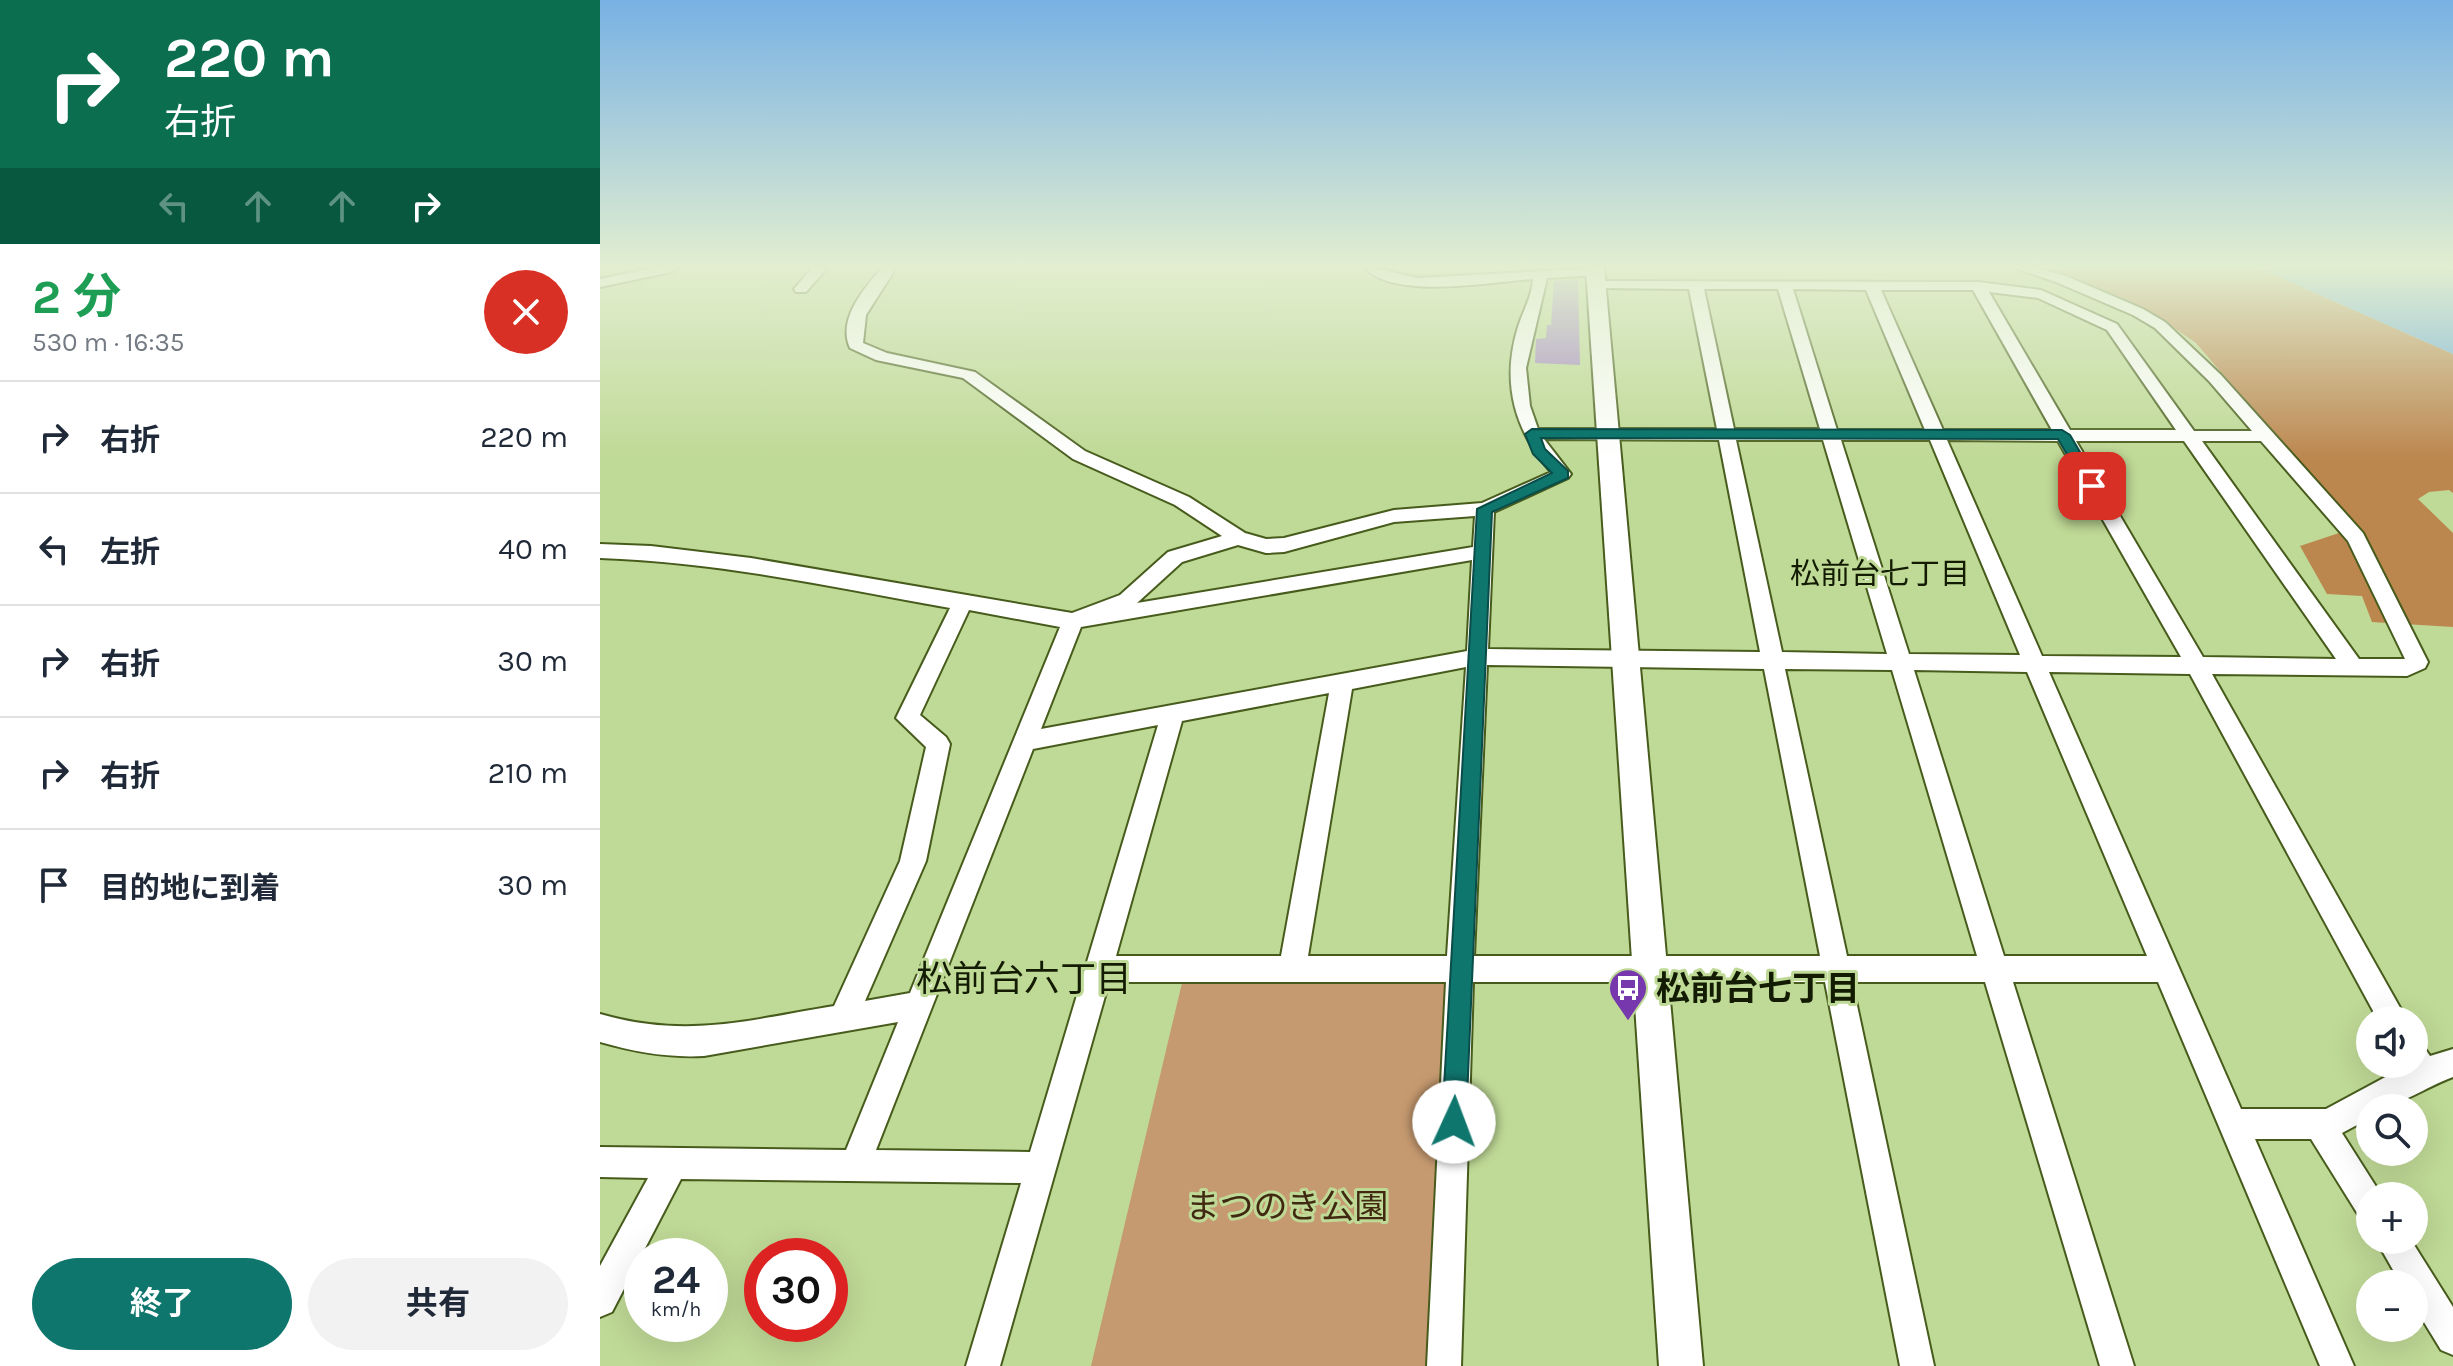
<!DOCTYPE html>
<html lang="ja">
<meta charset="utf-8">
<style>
:root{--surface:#fff;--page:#f2f2f3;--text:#1f2937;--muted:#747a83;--line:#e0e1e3;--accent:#0f766e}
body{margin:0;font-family:Karla,"Noto Sans JP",sans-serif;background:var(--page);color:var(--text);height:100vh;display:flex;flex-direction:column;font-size:30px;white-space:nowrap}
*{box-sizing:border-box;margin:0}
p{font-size:26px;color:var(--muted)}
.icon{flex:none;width:44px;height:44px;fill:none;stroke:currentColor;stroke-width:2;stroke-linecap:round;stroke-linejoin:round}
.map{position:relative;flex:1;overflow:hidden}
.panel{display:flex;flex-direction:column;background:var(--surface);width:600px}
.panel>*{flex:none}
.guide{background:#0b6e4f;color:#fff;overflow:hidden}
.buttons{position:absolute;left:1756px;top:1006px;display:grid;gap:16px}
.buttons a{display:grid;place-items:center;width:72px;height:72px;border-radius:50%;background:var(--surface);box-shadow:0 8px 32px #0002;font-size:40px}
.speed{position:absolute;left:24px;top:1238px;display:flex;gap:16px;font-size:40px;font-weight:700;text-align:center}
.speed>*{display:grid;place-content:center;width:104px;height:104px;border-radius:50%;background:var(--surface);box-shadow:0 8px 32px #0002;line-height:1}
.speed small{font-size:20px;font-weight:400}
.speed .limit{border:12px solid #d22;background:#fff;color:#111}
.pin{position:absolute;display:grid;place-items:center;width:68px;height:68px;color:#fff;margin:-34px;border-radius:16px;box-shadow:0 4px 12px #0006}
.me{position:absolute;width:88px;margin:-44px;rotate:2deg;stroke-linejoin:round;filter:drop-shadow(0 0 6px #0008)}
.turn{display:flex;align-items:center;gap:28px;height:168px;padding:0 32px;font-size:36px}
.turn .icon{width:104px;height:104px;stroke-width:2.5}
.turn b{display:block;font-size:56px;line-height:68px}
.lanes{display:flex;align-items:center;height:76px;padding:0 32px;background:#0003;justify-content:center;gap:40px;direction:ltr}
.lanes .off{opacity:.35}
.round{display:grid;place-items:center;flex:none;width:84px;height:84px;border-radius:42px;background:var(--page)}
.overview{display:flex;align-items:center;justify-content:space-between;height:136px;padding:0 32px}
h1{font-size:48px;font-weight:700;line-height:60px;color:#1e9e55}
.primary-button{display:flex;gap:16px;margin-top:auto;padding:16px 32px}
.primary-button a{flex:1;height:92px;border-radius:48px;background:var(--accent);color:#fff;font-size:32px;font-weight:700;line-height:92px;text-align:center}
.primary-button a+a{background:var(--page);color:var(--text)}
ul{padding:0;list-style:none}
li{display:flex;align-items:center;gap:24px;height:112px;padding:0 32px;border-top:2px solid var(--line)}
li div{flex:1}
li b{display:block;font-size:30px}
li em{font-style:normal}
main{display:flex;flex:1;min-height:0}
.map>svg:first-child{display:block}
</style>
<main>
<section class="panel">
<div class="guide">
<div class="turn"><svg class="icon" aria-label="right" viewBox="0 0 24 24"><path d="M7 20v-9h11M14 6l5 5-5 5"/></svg><div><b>220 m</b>右折</div></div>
<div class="lanes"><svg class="icon off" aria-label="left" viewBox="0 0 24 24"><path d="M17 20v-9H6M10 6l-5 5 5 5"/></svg><svg class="icon off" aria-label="ahead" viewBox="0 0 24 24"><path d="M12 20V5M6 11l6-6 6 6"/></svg><svg class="icon off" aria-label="ahead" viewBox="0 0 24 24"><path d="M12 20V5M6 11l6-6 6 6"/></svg><svg class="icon" aria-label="right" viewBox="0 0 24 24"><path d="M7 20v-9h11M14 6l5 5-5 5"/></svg></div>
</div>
<div class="overview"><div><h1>2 分</h1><p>530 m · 16:35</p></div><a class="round" style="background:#d93025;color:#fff"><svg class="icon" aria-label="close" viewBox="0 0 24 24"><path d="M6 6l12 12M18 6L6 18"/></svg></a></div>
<ul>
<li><svg class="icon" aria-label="right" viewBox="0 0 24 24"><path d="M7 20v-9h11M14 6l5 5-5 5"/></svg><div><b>右折</b></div><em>220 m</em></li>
<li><svg class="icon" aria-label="left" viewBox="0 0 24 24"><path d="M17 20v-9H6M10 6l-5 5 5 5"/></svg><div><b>左折</b></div><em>40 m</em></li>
<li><svg class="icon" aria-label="right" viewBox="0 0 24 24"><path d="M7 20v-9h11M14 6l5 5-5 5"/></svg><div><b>右折</b></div><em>30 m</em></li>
<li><svg class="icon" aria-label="right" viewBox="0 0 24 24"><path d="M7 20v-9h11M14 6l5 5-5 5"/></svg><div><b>右折</b></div><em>210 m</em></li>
<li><svg class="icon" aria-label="arrive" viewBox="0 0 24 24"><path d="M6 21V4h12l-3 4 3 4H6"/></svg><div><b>目的地に到着</b></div><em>30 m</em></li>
</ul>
<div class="primary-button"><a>終了</a><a>共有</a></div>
</section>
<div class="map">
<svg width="1853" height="1366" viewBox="0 0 1853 1366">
<rect width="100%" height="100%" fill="#bfd996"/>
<polygon fill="#c69a70" points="582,983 849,984 833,1366 491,1366"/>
<polygon fill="#bc864f" points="1447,268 1659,268 1853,354 1853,493 1849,490 1829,492 1818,499 1853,533 1853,627 1772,622 1762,596 1727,594 1700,546 1754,528 1596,343 1567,323"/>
<polygon fill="#70acdf" points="1659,268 1853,268 1853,354"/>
<polygon fill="#a589c5" points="978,279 980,365 935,363 936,339 946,338 947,325 951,325 954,281"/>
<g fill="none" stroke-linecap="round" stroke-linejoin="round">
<g stroke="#475c1c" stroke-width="4">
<g id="minor">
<polygon points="52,268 78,268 71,272 0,287 0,279"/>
<polygon points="212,268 227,268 206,292 196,292 194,289"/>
<path d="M282,268H296L266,315L263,343L287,353L375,372L485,451L589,497L645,533L666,539L684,538L794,510L882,503L951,472C914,430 901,382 918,327C923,311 932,297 933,279C891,282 794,300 765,268C784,268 800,275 819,278L1000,268L1002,271L995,275L947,278L926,368L930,406L938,429H1117L1089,289L996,288L989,284L991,281L1378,282L1441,290L1517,324L1594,431H1652L1609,381L1555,328L1533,315L1456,282L1415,268H1437L1466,276L1543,309L1565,322L1621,375L1763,533L1828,662L1825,668L1807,676L1612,674L1807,1020H1778L1590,674L1449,672L1641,1109H1726L1804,1067L1802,1064H1814V1043L1824,1047L1830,1056L1853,1049V1077C1825,1087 1799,1108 1770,1108V1118L1742,1133L1782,1196H1770V1221L1759,1216L1711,1139H1655L1754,1366H1720L1558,982H1413L1534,1366H1500L1385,982H1252L1334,1366H1300L1225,982H873L861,1366H827L846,982H509L400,1366H366L421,1183L81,1179L12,1312L0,1317V1266L48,1178L0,1177V1147L246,1150L298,1022L104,1056C68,1058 35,1052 0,1042V1014C87,1039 148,1020 234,1006L300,861L326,747L296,718L350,608C233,587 119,562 0,558V544L51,546L151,558L472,613L520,595L568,552L622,536L575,505L473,459L363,378L276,360L250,348C237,320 264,288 282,268ZM1104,289H1178L1220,429H1134ZM1193,289L1266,290L1325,430H1237ZM1281,290H1373L1452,430H1343ZM1389,292L1438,298L1507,330L1576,430H1470ZM944,439L1119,440L1160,652L888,649L894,512L968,478L971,474ZM1136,440H1223L1287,654L1182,652ZM1241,440H1330L1420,655L1309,654ZM1347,440L1458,441L1581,657L1442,656ZM1476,441H1584L1736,659L1603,657ZM1602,441H1661L1748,541L1805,659H1759ZM875,516L873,547L537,603L582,562L638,545L666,553L684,552L794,522ZM872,560L867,651L441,729L481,627ZM369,610L460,627L310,993L265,1001L326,861L350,744L346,737L320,715ZM887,665L1164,669L1220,956H874ZM866,667L847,956H708L752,689ZM1185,669L1292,670L1377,956H1247ZM1314,670L1427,672L1547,956H1404ZM729,693L681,956H516L582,721ZM558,725L430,1152L276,1150L433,749Z"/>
<polygon points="1776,1240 1811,1240 1853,1307 1853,1355 1841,1350 1814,1306 1814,1284 1801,1284"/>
</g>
</g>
<g stroke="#475c1c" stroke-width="4">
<polygon id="tertiary" points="986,268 1004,268 1103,1366 1059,1366"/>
</g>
<use href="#minor" fill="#fff" fill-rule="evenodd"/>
<use href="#tertiary" fill="#fff" fill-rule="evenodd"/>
</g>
<linearGradient id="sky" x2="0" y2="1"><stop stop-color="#78b1e4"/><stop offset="0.58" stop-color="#e2eed0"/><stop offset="1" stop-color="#e2eed0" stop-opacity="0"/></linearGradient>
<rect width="1853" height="459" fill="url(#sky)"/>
<polygon fill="#0f766e" stroke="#0a4d48" stroke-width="2" points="932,429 1462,430 1470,435 1500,486 1492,491 1487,489 1458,439 941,438 945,449 968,471 968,478 892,512 866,1122 863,1131 854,1134 845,1131 842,1122 877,509 952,473 933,454 925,434"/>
<defs>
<g id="bus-pin" transform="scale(2)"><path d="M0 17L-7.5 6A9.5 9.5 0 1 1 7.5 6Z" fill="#7838ad" stroke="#bfd996"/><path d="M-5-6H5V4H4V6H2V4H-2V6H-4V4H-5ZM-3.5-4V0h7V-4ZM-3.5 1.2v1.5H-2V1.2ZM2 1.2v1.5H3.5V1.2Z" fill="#fff"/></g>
</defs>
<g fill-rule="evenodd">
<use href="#bus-pin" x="1028" y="988"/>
</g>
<g text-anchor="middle" stroke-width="6" stroke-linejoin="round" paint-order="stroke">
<g font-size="30" fill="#131c03" stroke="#bfd996">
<text x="1280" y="584">松前台七丁目</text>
</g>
<g font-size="34" font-weight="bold" fill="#131c03" stroke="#bfd996" text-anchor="start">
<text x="1056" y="1000">松前台七丁目</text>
</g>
<g font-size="34" fill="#402910" stroke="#bfd996">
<text x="687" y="1218">まつのき公園</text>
</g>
<g font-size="36" fill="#131c03" stroke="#bfd996">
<text x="424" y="991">松前台六丁目</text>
</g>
</g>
</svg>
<div class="buttons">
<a><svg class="icon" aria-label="sound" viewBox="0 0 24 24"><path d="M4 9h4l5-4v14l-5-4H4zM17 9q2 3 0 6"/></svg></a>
<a><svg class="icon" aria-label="search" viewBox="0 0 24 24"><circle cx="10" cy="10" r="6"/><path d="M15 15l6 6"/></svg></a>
<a>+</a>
<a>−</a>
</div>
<div class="speed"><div>24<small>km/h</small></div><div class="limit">30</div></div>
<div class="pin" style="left:1492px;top:486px;background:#d93025"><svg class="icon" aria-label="arrive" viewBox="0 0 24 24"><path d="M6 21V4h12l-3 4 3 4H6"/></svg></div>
<svg class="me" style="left:854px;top:1122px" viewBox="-20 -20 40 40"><circle r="19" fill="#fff"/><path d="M0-13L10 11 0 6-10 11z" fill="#0f766e"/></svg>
</div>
</main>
